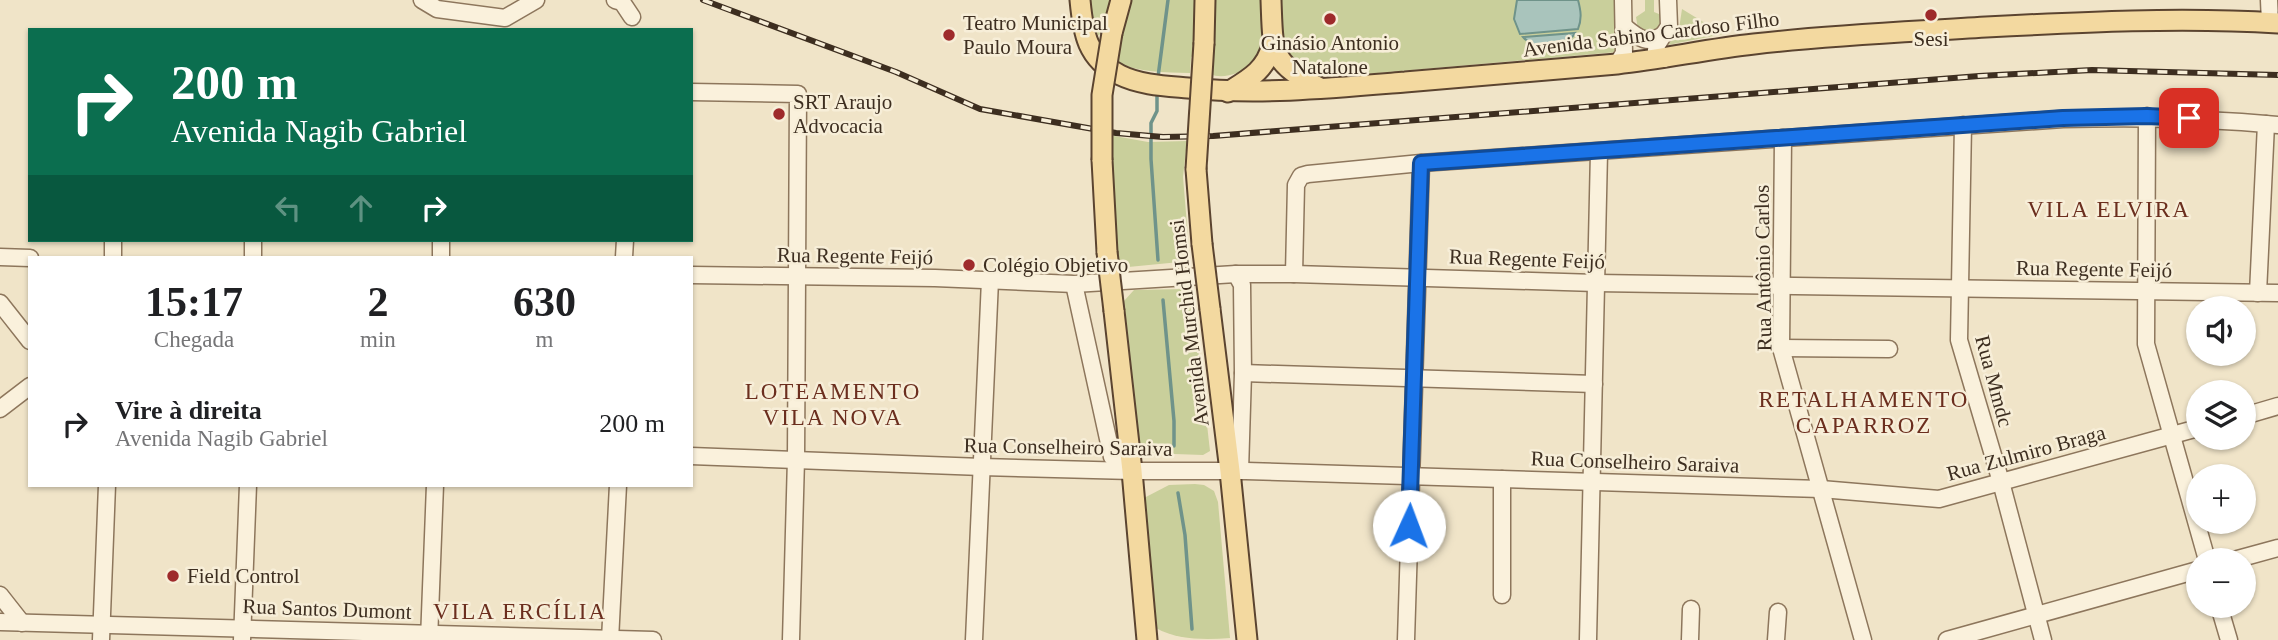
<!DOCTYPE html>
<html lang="pt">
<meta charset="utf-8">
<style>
:root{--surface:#fff;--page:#f6f6f6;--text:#202124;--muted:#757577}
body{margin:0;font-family:Georgia,serif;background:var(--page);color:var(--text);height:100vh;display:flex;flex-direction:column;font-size:26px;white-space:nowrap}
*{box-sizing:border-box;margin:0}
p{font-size:23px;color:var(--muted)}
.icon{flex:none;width:38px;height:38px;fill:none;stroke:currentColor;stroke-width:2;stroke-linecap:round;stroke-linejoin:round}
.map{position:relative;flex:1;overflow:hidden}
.panel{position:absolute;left:28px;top:256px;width:665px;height:231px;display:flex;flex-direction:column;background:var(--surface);border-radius:0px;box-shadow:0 2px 5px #0004}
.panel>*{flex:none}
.guide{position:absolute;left:28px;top:28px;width:665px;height:214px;border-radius:0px;box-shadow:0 2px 5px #0004;background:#0b6e4f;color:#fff;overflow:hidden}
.fabs{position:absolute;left:2186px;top:296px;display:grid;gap:14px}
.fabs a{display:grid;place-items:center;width:70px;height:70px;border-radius:50%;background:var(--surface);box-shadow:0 2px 5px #0004;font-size:35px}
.pin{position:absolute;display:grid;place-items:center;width:60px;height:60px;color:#fff;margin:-30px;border-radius:14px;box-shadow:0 4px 10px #0006}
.me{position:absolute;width:77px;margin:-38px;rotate:2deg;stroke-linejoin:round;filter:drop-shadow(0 0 5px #0008)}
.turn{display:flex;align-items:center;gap:24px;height:147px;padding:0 28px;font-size:32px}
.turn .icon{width:91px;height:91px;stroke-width:2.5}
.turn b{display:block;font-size:49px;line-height:60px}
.lanes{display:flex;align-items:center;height:66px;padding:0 28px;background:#0003;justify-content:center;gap:35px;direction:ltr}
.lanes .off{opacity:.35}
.eta{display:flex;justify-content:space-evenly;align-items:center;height:119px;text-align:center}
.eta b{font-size:42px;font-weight:800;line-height:49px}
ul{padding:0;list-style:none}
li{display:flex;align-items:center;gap:21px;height:98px;padding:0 28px}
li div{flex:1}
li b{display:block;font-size:26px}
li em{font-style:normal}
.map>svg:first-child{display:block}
</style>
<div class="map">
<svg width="2278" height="640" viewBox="0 0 2278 640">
<rect width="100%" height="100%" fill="#f0e4c8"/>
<g fill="#c9cf9b">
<polygon points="1088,0 1111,0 1099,36 1093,28"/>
<path d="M1126,0H1196L1194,55L1191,57L1190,73C1164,72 1140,73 1116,62Z"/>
<path d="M1213,0H1260C1263,26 1270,64 1237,73C1228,76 1219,78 1210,74Z"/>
<path d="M1282,0H1614L1617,52L1332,77C1315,74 1292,64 1286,46C1281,33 1283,14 1282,0Z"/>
<polygon points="1645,0 1654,0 1654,12 1664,16 1664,25 1655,35 1638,29 1636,17 1645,11"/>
<polygon points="1682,9 1723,34 1668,45 1679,29"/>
<polygon points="1109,135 1148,142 1187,141 1183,177 1190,261 1118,268"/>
<polygon points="1185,289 1192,293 1210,451 1203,455 1146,453 1140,450 1124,301 1134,290"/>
<path d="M1195,484L1204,485L1214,491L1218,502L1230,638C1205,640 1177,640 1156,628L1144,498L1169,485Z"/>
</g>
<g fill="#a9c4bc" stroke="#6f938a" stroke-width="2">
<path d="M1517,0H1578C1581,11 1582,19 1578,29L1520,34L1514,19Z"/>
<path d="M1575,33C1565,50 1536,52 1523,37Z"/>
</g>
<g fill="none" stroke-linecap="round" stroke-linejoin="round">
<g stroke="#6f938a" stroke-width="3.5">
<polyline points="1158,77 1168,0"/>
<polyline points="1157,92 1157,111 1151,123 1151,159 1158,260"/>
<polyline points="1163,300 1174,421 1174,446"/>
<polyline points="1178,493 1185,535 1192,629"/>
</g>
<g stroke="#8d765c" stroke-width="19">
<g id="minor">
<polyline points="422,0 437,9 505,18 536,0"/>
<polyline points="615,0 622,2 632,17"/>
<polyline points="2269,0 2270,23"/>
<path d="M1625,27C1638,38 1649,46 1664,34"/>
<polyline points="1664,59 1656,50 1657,45 1669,26 1668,0"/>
<polyline points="1617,64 1624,53 1623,0"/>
<polyline points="691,92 798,94 796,459 791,640"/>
<polyline points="2147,116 2146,344 2207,560"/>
<polyline points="1963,125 1959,340 2001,482 2043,640"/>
<polyline points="1783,138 1781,348 1863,640"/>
<polyline points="0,257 30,258"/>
<polyline points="113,257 113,240"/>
<polyline points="253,257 253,240"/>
<polyline points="441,257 441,240"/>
<polyline points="624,257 625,240"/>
<polyline points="1236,274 1242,285 1243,373 1240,471"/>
<path d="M1294,274L1296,185L1301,176L1308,174L1421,163L2063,119C2135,117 2206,118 2278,125"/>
<polyline points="691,275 935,278 1074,284 1236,274 1294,274 1596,283 2278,293"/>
<polyline points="1074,284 1112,457 1131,471"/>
<polyline points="2258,293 2266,124"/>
<polyline points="0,303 30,341"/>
<polyline points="1781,348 1889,349"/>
<polyline points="1243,373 1594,384"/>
<polyline points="0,409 30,386"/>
<polyline points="2244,416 2278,406"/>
<polyline points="691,456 982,467 1132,471 1246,471 1821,489 1939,499 2198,428"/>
<polyline points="2234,560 2278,548"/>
<polyline points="0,595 22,623"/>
<polyline points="1502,595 1502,479"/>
<polyline points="2219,606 2229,640"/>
<polyline points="0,622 653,640"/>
<polyline points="101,640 107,485"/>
<polyline points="242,640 248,485"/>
<polyline points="429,640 435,485"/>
<polyline points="610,640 618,485"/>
<polyline points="974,640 990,280"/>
<polyline points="1406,640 1421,163"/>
<polyline points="1588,640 1599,152"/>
<polyline points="1690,640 1691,609"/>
<polyline points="1776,640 1778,612"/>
<polyline points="1947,640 2198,570"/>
</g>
</g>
<g stroke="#5b4430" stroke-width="23">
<g id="major">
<path d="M1080,0C1083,33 1087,59 1120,75C1140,85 1166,86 1188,88C1260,95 1333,88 1405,82C1476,76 1547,70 1617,64C1663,59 1708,49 1754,44C1831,35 1909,32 1986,27C2083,22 2181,17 2278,23"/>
<path d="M1271,0C1273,53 1270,62 1320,88"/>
<polyline points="1112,33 1121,0"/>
<polyline points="1204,43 1205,0"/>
<path d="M1228,92C1249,79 1266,70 1272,45"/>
<polyline points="1102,160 1107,252"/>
<polyline points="1196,169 1202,244"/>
<polyline points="1210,309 1230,471 1247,640"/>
<polyline points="1114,311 1132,471 1147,640"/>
</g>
</g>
<use href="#minor" stroke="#faf1dc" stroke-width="16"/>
<use href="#major" stroke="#f3d9a0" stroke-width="19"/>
<g stroke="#3d2e20" stroke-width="6">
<polyline id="rail" points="703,0 896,72 980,109 1116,133 1163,137 1213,136 1979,76 2092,70 2278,75"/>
</g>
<use href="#rail" stroke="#f7eed8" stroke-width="3.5" stroke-dasharray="10" stroke-linecap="butt"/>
<g stroke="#5b4430" stroke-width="23" stroke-linecap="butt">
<g id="major-bridge">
<polyline points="1102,160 1102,95 1112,33"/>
<polyline points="1196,169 1204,43"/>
<polyline points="1202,244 1210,309"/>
<polyline points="1107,252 1114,311"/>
</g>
</g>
<use href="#major-bridge" stroke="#f3d9a0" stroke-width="19"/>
</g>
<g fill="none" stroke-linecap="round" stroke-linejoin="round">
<g stroke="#114b97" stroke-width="18">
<polyline id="route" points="1409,526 1421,163 2063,118 2147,116 2189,118"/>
</g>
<use href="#route" stroke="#1a73e8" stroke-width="12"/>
</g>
<g fill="#9e2a2b" stroke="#f7eed8" stroke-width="2.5">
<circle cx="1931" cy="15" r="7"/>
<circle cx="1330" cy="19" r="7"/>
<circle cx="949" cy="35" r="7"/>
<circle cx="779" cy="114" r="7"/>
<circle cx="969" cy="265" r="7"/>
<circle cx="173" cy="576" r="7"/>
</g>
<g text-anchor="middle" stroke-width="5" stroke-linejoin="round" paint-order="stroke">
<g font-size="21" fill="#3d2e20" stroke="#f7eed8" text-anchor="start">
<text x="963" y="30">Teatro Municipal<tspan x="963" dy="24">Paulo Moura</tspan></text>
<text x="1931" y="46" text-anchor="middle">Sesi</text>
<text x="1330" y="50" text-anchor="middle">Ginásio Antonio<tspan x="1330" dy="24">Natalone</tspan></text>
<text x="793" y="109">SRT Araujo<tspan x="793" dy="24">Advocacia</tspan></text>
<text x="983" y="272">Colégio Objetivo</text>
<text x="187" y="583">Field Control</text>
</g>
<g font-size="21" fill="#3d2e20" stroke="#f7eed8">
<text transform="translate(1651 34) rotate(-7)" y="7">Avenida Sabino Cardoso Filho</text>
<text transform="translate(855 256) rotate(1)" y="7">Rua Regente Feijó</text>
<text transform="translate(1527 259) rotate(2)" y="7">Rua Regente Feijó</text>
<text transform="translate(1763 268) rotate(-91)" y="7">Rua Antônio Carlos</text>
<text transform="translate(2094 269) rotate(1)" y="7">Rua Regente Feijó</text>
<text transform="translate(1189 323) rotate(-97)" y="7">Avenida Murchid Homsi</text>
<text transform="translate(1994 381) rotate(75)" y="7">Rua Mmdc</text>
<text transform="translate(1068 447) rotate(1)" y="7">Rua Conselheiro Saraiva</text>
<text transform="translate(2026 453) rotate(-15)" y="7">Rua Zulmiro Braga</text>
<text transform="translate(1635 462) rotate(2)" y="7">Rua Conselheiro Saraiva</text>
<text transform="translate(327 609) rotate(2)" y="7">Rua Santos Dumont</text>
</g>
<g font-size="23" letter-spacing="2" fill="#6b2e1e" stroke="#f7eed8">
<text x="2109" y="217">VILA ELVIRA</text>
<text x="833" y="399">LOTEAMENTO<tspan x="833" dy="26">VILA NOVA</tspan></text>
<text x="1864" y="407">RETALHAMENTO<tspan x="1864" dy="26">CAPARROZ</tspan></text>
<text x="520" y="619">VILA ERCÍLIA</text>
</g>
</g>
</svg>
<div class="fabs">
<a><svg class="icon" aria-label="sound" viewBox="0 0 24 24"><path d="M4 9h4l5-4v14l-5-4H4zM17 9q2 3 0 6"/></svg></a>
<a><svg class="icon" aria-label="layers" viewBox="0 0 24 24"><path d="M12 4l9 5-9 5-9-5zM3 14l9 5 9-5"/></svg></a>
<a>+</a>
<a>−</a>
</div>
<div class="pin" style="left:2189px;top:118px;background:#d93025"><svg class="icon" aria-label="arrive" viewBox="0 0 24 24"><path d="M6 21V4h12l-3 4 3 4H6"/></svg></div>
<svg class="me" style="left:1409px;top:526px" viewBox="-20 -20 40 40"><circle r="19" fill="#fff"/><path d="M0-13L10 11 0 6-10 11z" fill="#1a73e8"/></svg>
<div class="guide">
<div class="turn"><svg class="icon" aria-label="right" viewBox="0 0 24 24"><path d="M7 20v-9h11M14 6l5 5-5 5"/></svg><div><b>200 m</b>Avenida Nagib Gabriel</div></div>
<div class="lanes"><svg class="icon off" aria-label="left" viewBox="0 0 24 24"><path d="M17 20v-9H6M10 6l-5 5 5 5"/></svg><svg class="icon off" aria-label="ahead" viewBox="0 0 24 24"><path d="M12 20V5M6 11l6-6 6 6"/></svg><svg class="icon" aria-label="right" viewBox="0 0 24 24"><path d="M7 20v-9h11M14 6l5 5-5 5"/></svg></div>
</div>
<section class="panel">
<div class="eta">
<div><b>15:17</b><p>Chegada</p></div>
<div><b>2</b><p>min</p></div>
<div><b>630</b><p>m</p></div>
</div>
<ul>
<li><svg class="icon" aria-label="right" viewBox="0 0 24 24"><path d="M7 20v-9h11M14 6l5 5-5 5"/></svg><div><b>Vire à direita</b><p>Avenida Nagib Gabriel</p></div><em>200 m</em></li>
</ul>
</section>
</div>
